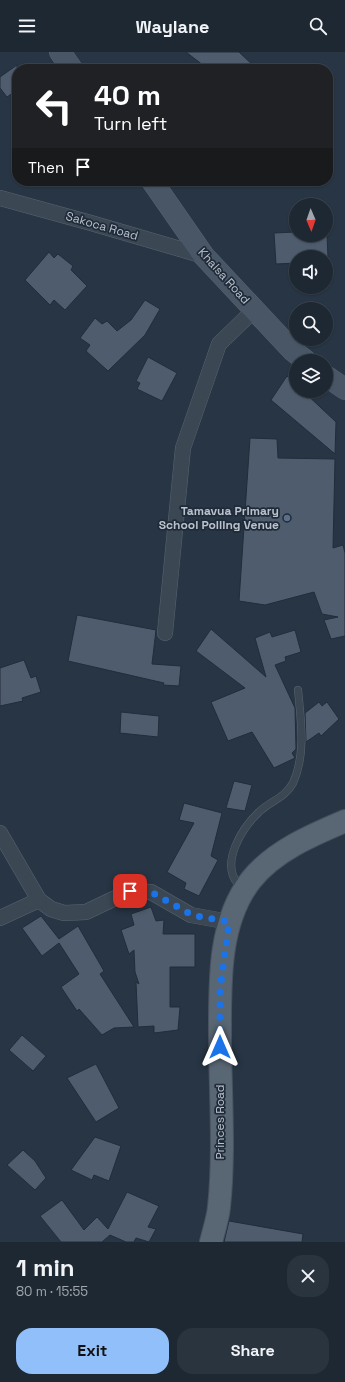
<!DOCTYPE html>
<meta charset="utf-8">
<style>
:root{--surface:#1d2833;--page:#2a343f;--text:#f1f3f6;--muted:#a0a6ac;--line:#3b444e;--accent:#91bffa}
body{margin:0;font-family:"Space Grotesk",sans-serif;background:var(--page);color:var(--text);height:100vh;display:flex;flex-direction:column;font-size:15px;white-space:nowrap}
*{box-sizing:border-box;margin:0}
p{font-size:13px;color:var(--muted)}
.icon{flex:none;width:22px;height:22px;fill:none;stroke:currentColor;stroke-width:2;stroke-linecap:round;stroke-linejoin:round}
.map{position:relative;height:1190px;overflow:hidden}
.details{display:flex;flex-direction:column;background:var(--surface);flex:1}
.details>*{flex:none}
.hud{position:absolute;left:12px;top:12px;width:321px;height:122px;border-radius:16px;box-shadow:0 1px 3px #0004,0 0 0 1px var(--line);background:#202124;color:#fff;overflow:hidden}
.needle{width:26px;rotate:178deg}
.buttons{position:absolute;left:289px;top:146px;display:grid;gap:8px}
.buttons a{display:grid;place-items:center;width:44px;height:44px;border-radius:50%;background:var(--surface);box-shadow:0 1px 3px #0004,0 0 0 1px var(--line);font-size:20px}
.pin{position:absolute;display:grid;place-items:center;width:34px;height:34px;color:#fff;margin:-17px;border-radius:8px;box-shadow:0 2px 6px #0006}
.me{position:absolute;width:44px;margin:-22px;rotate:0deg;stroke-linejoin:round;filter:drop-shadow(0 0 3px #0008)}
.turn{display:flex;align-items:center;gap:14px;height:84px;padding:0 16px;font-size:18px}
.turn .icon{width:52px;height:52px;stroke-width:2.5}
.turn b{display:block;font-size:28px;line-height:34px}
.then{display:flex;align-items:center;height:38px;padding:0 16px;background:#0003;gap:8px;font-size:15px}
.round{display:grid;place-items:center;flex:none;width:42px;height:42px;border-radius:16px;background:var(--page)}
.summary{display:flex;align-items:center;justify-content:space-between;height:68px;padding:0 16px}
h1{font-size:24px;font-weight:700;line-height:30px}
.action{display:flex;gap:8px;margin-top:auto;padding:8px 16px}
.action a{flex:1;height:46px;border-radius:16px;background:var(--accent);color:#111;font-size:16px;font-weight:700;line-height:46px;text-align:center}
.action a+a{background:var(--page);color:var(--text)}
header{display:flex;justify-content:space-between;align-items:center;height:52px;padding:0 16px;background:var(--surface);font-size:18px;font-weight:700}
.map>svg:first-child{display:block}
</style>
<header><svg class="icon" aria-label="menu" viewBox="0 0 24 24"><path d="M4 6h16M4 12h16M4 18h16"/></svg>Waylane<svg class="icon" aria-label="search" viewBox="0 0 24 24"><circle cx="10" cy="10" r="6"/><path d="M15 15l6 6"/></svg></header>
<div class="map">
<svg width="345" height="1190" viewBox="0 0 345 1190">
<rect width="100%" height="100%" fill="#273544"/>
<g fill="#4e5c6d" stroke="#222d3b">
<polygon points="186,0 239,0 257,17 208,17"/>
<polygon points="17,13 17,38 7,45 0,36 0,25"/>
<polygon points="296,180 296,183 327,183 328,205 296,205 296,211 276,212 274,181"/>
<polygon points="49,200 54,206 58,202 73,214 71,218 87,234 65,258 54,248 50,253 25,228"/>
<polygon points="145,248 160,257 145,283 108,319 86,299 90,293 80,286 95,266 102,272 107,269 117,279 131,268"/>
<polygon points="148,305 177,321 162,349 137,337 140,331 136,329"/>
<polygon points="287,324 296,332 296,339 303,339 336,370 335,402 271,348"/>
<polygon points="250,386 277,387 278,406 335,407 333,496 343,493 345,501 345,584 331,587 324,568 338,565 322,562 314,540 265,553 239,549"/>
<polygon points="77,563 156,578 152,612 181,614 179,634 163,633 164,631 68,609"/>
<polygon points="211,577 266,625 255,586 270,580 272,585 295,578 301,600 285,605 286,609 275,613 295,656 296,697 292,701 295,706 274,716 252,680 228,689 211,650 245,636 196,599"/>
<polygon points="24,608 31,626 36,624 41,640 22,646 23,649 0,654 0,616"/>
<polygon points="319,650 322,654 327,650 339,667 321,684 319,681 306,690 305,661"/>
<polygon points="121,660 159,664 158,685 120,681"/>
<polygon points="234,729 252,733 245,759 226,756"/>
<polygon points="184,751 222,761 211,804 218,808 199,844 184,837 186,831 167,820 194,771 179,768"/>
<polygon points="151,855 156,869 164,868 163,882 195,882 195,915 170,915 170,955 180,955 178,978 154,981 154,974 138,975 136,930 139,932 135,920 134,898 129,902 121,878 134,873 131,862"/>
<polygon points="41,864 59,887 78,874 104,919 100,922 134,975 114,976 102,983 79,957 77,959 61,935 79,922 59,891 42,904 22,876"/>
<polygon points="22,983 46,1004 33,1019 9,998"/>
<polygon points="96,1012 119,1056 96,1070 67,1026"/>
<polygon points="95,1085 121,1094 109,1129 94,1123 92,1128 71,1118"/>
<polygon points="23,1098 35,1109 46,1126 35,1138 7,1113"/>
<polygon points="127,1140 159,1154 148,1175 156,1177 149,1190 136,1186 134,1190 126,1190 110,1183 102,1190 61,1190 40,1164 62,1148 84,1178 97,1165 108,1177"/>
<polygon points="229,1169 303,1182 302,1190 224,1190"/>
</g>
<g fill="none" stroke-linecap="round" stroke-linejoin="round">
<g stroke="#5a6471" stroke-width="8">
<path id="service" d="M243,830L238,832C220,811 242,776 259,760C270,749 285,746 293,731C306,703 301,668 298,638"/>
</g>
<g stroke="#5a6471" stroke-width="16">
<g id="minor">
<polyline points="0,146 91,171 204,204"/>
<polyline points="165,581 183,396 219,292 254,258"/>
<polyline points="0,781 39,848 51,857 64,861 86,860 130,839 151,840 191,863 229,870"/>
<polyline points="0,866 39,848"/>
</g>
</g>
<g stroke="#5a6471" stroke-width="22">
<g id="secondary">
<polyline points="60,0 72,17"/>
<polyline points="152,129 204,204 292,298 306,309"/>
<polyline points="326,324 345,337"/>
</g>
</g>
<g stroke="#485260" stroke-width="24">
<path id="primary" d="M211,1190C214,1178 218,1166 219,1155C225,1098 220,1039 220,982C220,931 218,870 251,828C274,799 312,783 345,769"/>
</g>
<use href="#service" stroke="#3b4753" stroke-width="7"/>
<use href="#minor" stroke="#3b4753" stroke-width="15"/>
<use href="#secondary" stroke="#495666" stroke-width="21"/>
<use href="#primary" stroke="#596673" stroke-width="22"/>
</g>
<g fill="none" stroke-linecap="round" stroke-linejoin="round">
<polyline stroke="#1a73e8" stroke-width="7" stroke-dasharray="0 12.6" points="130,839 151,840 192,863 229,870 220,938 220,995"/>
</g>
<circle fill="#5c6f8a" stroke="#202b39" stroke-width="1.5" cx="287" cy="466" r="4"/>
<g text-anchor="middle" stroke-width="3.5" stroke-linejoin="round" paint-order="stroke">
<g font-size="12" fill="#b9c2cd" stroke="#202b39">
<text transform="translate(102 174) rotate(16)" y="4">Sakoca Road</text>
<text transform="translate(224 224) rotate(48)" y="4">Khalsa Road</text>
<text transform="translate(220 1070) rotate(-90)" y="4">Princes Road</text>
</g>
<g font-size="12" font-weight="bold" fill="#b9c2cd" stroke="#202b39" text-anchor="end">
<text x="279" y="463">Tamavua Primary<tspan x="279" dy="14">School Polling Venue</tspan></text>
</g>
</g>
</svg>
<div class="buttons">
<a><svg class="needle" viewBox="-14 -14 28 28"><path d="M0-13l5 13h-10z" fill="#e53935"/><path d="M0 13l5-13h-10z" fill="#a0a6ac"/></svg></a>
<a><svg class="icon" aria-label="sound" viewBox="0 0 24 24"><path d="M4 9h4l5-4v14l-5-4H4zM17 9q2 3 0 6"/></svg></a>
<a><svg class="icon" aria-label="search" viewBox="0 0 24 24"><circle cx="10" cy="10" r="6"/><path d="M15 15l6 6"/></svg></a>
<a><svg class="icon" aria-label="layers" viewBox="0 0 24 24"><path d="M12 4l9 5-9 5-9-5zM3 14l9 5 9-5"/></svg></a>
</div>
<div class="pin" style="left:130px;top:839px;background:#d93025"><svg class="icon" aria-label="arrive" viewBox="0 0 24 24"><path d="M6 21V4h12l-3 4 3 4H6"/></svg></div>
<svg class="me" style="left:220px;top:995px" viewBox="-20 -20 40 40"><path d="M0-17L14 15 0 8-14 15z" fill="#1a73e8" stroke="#fff" stroke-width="4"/></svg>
<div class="hud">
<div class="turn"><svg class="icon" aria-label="left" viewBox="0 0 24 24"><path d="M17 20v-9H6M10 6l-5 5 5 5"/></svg><div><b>40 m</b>Turn left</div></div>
<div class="then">Then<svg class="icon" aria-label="arrive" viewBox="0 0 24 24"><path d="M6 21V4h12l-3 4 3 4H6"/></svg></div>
</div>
</div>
<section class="details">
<div class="summary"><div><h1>1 min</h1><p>80 m · 15:55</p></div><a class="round"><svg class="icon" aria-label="close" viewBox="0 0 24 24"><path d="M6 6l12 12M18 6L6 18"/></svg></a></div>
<div class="action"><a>Exit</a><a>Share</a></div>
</section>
